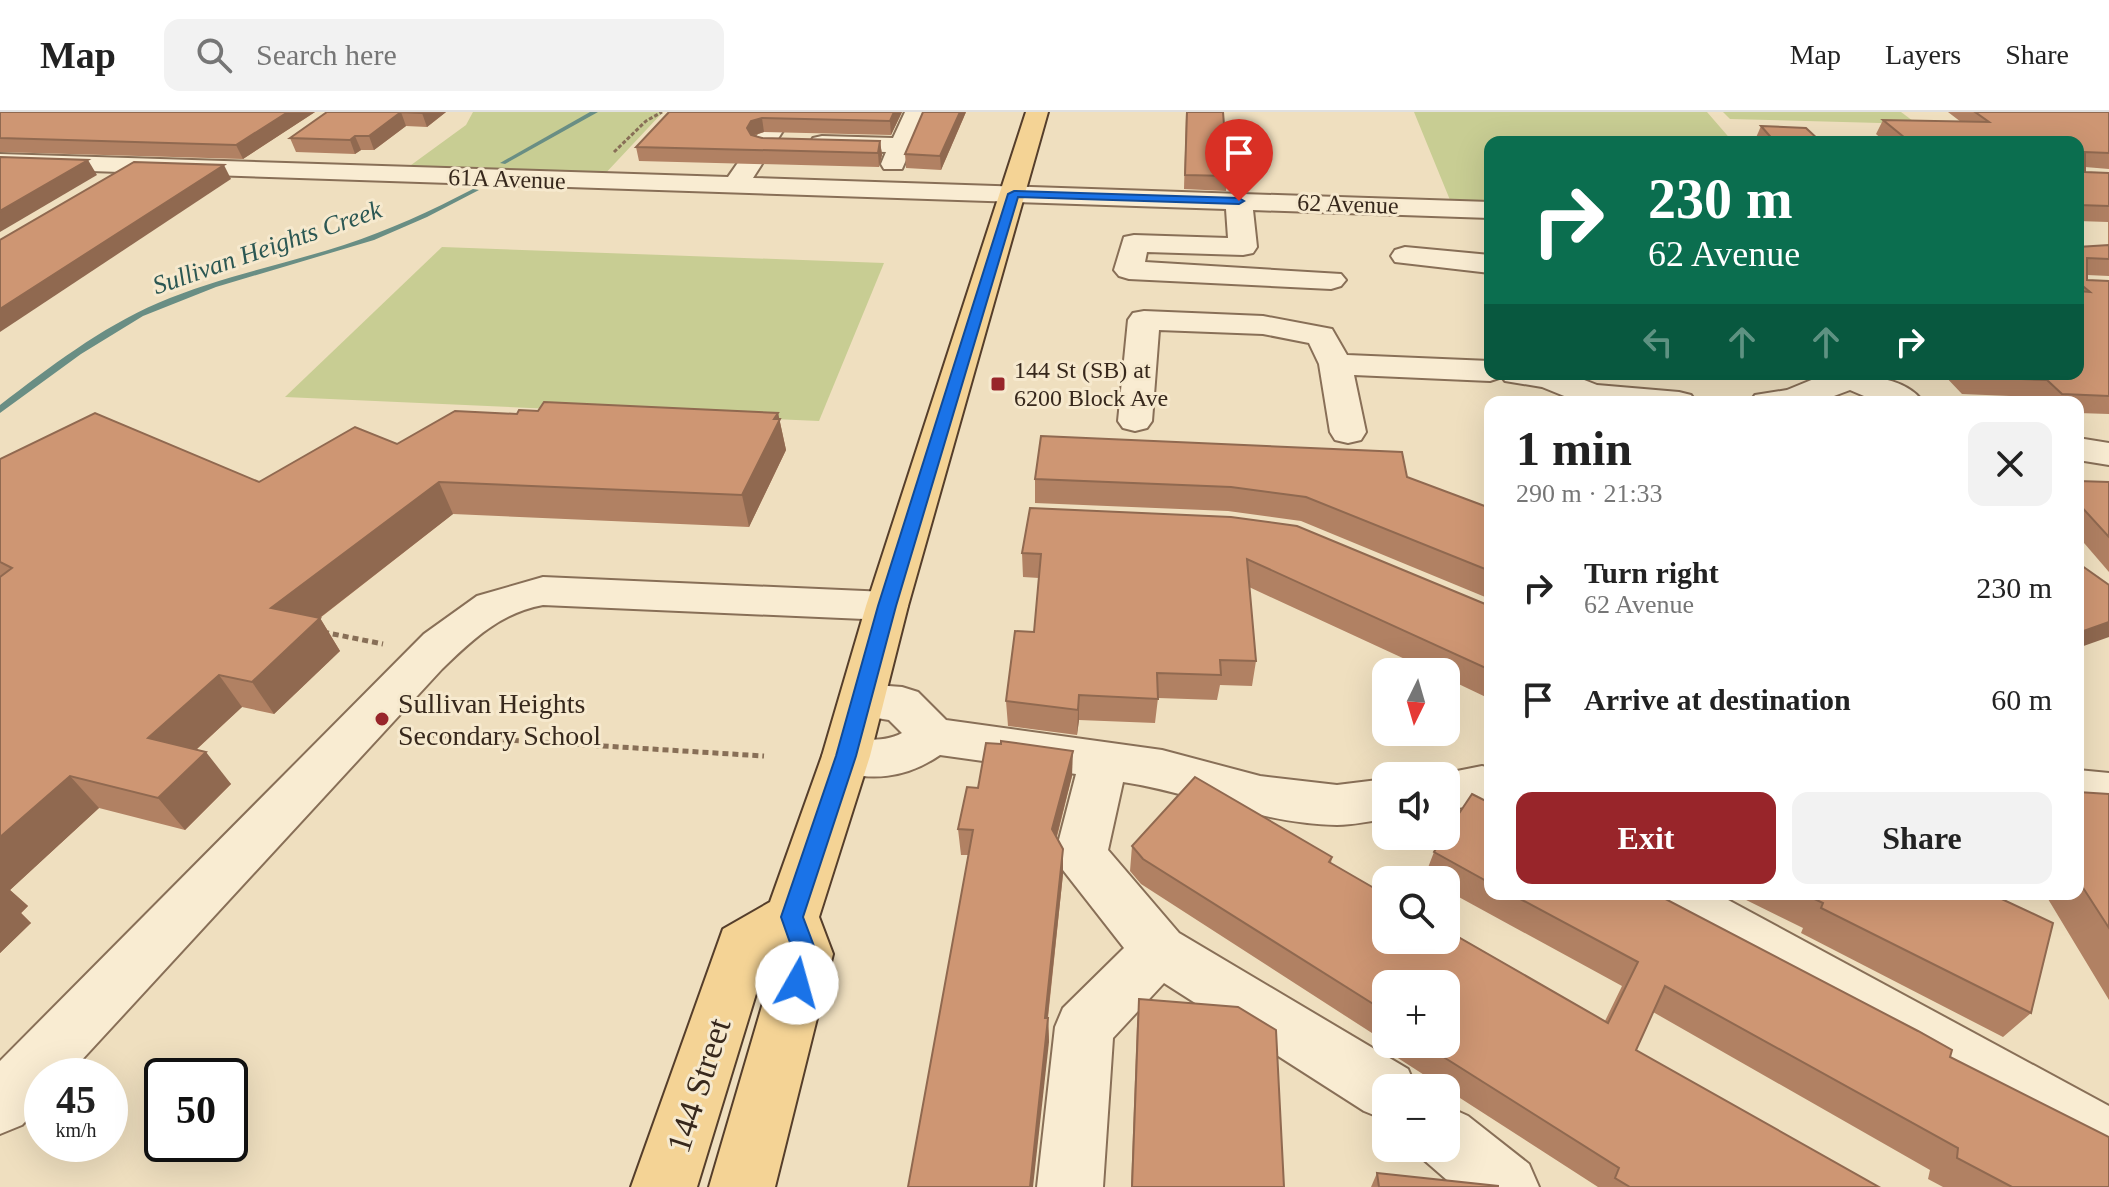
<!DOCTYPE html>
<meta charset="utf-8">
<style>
:root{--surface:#fff;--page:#f2f2f2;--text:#222;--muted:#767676;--line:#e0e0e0;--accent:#98252a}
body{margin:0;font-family:"Times New Roman",serif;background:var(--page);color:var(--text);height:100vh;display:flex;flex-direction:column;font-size:30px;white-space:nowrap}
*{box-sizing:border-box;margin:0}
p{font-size:26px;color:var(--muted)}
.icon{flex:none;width:44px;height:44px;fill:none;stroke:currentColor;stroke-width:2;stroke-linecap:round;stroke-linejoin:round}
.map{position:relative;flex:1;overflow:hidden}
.details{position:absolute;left:1484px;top:284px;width:600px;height:504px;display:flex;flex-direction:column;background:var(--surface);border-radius:16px;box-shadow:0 8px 32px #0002}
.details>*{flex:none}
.hud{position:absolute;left:1484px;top:24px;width:600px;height:244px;border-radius:16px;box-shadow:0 8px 32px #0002;background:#0b6e4f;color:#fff;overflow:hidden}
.needle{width:52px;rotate:185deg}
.buttons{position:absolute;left:1372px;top:546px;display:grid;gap:16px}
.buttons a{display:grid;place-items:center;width:88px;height:88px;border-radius:16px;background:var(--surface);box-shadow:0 8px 32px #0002;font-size:40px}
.speed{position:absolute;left:24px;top:946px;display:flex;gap:16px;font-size:40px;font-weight:700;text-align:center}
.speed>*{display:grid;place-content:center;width:104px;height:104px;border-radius:50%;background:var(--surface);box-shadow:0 8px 32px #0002;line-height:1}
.speed small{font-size:20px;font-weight:400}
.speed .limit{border:4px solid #111;border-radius:12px;background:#fff;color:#111}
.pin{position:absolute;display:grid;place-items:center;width:68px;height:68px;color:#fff;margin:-82px -34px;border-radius:50% 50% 50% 0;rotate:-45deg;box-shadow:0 0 8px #0007}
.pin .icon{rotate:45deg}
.me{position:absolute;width:88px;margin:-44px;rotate:7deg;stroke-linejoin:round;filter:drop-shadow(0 0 6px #0008)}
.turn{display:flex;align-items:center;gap:28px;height:168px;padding:0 32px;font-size:36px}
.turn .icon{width:104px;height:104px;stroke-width:2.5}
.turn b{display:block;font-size:56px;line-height:68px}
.lanes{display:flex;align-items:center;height:76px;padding:0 32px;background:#0003;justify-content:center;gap:40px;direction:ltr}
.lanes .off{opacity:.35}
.round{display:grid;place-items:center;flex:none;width:84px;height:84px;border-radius:16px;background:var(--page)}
.headline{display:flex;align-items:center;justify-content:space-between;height:136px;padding:0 32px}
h1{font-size:48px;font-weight:800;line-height:60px}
.button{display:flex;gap:16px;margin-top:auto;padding:16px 32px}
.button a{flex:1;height:92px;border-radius:16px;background:var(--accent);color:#fff;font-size:32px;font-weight:800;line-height:92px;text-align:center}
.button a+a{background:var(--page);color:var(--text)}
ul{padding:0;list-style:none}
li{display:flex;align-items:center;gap:24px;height:112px;padding:0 32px}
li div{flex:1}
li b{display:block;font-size:30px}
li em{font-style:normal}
header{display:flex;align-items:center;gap:48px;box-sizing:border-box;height:112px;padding:0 40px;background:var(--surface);border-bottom:2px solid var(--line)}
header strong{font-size:38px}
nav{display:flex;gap:44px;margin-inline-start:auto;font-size:28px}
.search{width:560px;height:72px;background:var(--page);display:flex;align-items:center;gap:20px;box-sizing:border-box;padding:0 28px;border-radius:16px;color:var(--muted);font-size:30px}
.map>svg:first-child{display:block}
</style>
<header>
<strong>Map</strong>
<div class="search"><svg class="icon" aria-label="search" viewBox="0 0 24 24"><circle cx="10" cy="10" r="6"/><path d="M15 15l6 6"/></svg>Search here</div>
<nav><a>Map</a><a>Layers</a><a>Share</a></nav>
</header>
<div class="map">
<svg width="2109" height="1075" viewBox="0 0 2109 1075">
<rect width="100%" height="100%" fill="#efdfbf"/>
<g fill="#c8cd93">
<polygon points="473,0 663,0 602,65 407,56 466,13"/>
<polygon points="1414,0 1707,0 1733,30 1490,30 1490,89 1450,88"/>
<polygon points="1723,0 1901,0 1917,12 1730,7"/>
<polygon points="442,135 884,151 819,309 285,285"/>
</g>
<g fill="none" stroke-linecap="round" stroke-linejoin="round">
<g fill="#698e84" fill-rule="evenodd">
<polygon points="590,0 598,0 505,52 500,51"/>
<path d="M473,77L479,78L427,105L374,128L216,175L143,204L81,242L0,301V293C50,255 100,216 158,191C218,165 282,153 344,133C389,118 431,99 473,77Z"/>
</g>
<g stroke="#886f57" stroke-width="4">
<g id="minor">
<polygon points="773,0 795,0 753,66 1490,90 1490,106 1253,98 1257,135 1253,141 1243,143 1147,140 1145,150 1341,162 1346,168 1341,174 1331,177 1129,167 1119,164 1114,158 1124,125 1134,123 1228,126 1226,97 0,56 0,42 728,65"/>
<polygon points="905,0 927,0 902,57 884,57 881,52 886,40 822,38 813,36 810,31 813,26 822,24 893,26"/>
<polygon points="1405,135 1490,143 1490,161 1395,150 1391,144 1395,138"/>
<polygon points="1144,199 1263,204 1332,217 1347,243 1490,249 1490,262 1569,262 1597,273 1679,280 1691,283 1696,290 1579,290 1542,275 1505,269 1502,265 1490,269 1354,263 1366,320 1361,328 1348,331 1335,328 1330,320 1319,252 1309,231 1263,222 1159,218 1152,309 1147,316 1135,319 1123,316 1118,309 1128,208 1133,201"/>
<path d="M1826,262C1856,262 1905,263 1923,290H1878L1850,278L1818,290H1750L1755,283L1787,278Z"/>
<polygon points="2078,326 2109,331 2109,353 2078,348"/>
<path d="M543,465L887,480L902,484L908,494L902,504L887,508L543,493C500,501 472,528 442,557L67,964H42V992L22,1013L0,1022V949L424,522L477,484Z"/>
<path d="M862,572L902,575L918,580L946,608L1162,638L1260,664L1337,673L1386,667V707C1370,709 1353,713 1337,713C1263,712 1195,681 1123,670L1108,738L1179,821L1408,957L1416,976H1386V1008L1364,999L1164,871L1113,926L1103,1075H1037L1055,915L1063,896L1124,836L1063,758L1055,743L1076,662L940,643C905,667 870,670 829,657L822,644L829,631C852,624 882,633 902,621L889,608L846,601L839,589L846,577Z"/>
<polygon points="1482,654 1490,656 1490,697 1477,693 1446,698 1446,664 1432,664"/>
<polygon points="2078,658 2109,661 2109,699 2078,696"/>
<polygon points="1641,782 1717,782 2109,994 2109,1061 2087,1051 1649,798"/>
<polygon points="1446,994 1468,1004 1529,1052 1539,1075 1455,1075 1424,1048 1419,1036 1446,1036"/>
</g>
</g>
<g stroke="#553e2b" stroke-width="4">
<polygon id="major" points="1026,0 1048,0 908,494 870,644 819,805 833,842 775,1075 709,1075 777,843 766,849 697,1075 631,1075 723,817 770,790 822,644 866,494"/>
</g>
<polyline stroke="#886f57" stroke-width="3" stroke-dasharray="4 2" stroke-linecap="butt" points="614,40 646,9 662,0"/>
<g stroke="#886f57" stroke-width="5" stroke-dasharray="6 4" stroke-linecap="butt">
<polyline points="323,520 383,532"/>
<polyline points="413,622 764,644"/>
</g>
<use href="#minor" fill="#f9ecd2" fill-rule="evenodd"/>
<use href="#major" fill="#f4d395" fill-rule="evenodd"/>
</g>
<g fill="#b18163" fill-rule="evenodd">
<polygon points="0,0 315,0 243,47 0,40"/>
<polygon points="327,0 446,0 427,15 406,14 374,38 361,38 355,42 296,40 290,26"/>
<polygon points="669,0 902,0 891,23 764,20 753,24 762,26 880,29 882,43 879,55 639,49 636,35"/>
<polygon points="966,0 941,58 906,56 905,42"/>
<polygon points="1186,0 1223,0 1228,64 1226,79 1184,77"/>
<polygon points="1948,0 2109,0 2109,57 2085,55 2085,60 2109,61 2109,164 2087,163 2087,168 2109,169 2109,302 2078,301 2078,290 2039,290 2035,285 1962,282 1943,262 2078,262 2078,135 2108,133 2108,110 2078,109 2078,30 1885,30 1876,22 1883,8 1961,10"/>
<polygon points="1761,14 1821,30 1757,30 1755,28"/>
<polygon points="778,301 786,338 749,415 453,402 320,506 340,539 274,602 242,595 196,638 231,672 185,718 99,696 10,778 28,794 21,801 31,811 0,841 0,347 259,370 397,332 517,302"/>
<polygon points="1407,365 1490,396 1490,487 1301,409 1228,399 1035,391 1035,367"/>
<polygon points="2078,369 2109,370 2109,460 2078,424"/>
<polygon points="1030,396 1490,494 1490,587 1446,566 1446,560 1433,560 1249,475 1256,549 1252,574 1220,573 1217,588 1158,586 1155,611 1079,608 1077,623 1008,614 1006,589 1034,520 1039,466 1023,465 1022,441"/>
<polygon points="1072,664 1057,725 1063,737 1063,762 1048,906 1049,930 968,743 961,743 958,717 978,676"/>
<polygon points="2078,680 2109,682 2109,888 2045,782 2078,782"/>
<path d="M1490,691V782H1656L1950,945L2109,1075H1943L1928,1067L1930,1058L1653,900L1636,938L1879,1075H1598L1373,930L1375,923L1141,772L1130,759L1132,734L1332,745L1331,751L1605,909L1622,874L1446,778V768H1428L1424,766L1434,740ZM1386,872L1446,932H1386Z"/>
<polygon points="1734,782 1991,782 2031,901 2003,925 1801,821 1803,816"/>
<polygon points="1139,887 1284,1075 1131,1075 1137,911"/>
<polygon points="1377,1061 1498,1075 1371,1075"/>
</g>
<g fill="#906950">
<polygon points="288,0 315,0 243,47 236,33"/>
<polygon points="401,0 406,14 374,38 369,24"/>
<polygon points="423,0 446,0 427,15 422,1"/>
<polygon points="894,0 902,0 891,23 890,9"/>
<polygon points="960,0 966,0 941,58 940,44"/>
<polygon points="762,6 764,20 754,23 749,30 747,16 751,9"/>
<polygon points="355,24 361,38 355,42 350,28"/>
<polygon points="880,29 882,43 879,55 878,41"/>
<polygon points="88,48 97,63 0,120 0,99"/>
<polygon points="224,53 231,67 0,220 0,197"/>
<polygon points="778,301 786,338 749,415 742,383"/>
<polygon points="439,370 453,402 291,528 271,496"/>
<polygon points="320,506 340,539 274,602 252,570"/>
<polygon points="2109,510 2109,525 2078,536 2078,521"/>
<polygon points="219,563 242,595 174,658 148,626"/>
<polygon points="1079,583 1079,608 1077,623 1078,598"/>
<polygon points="1073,639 1072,664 1052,742 1052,717"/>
<polygon points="206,640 231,672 185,718 158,686"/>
<polygon points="70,664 99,696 10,778 28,794 21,801 31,811 0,841 0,725"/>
<polygon points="1063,737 1063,762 1045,930 1045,906"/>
<polygon points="1048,906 1049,930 1033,1075 1030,1075"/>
</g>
<g fill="#ce9673" stroke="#906950" stroke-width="2">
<polygon points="0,0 288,0 236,33 0,26"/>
<polygon points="327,0 423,0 422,1 401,0 369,24 355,24 350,28 290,26"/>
<polygon points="669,0 894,0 890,9 762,6 751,9 747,16 751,23 762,26 880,29 878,41 636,35"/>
<polygon points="923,0 960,0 940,44 905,42"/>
<polygon points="1187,0 1223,0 1228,64 1185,63"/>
<polygon points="1975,0 2109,0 2109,41 2085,40 2085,60 2109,61 2109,94 2078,93 2078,30 1910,30 1883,8 1989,10"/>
<polygon points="1761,14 1806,16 1821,30 1775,30"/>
<polygon points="0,45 88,48 0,99"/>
<polygon points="134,50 224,53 0,197 0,128"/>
<polygon points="2109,133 2109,147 2087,146 2087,168 2109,169 2109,284 2062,282 2047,268 1973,265 1971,262 2078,262 2078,179 2090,180 2078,170 2078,135"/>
<polygon points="544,290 778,301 774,307 780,307 742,383 439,370 271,496 320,506 252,570 219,563 148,626 206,640 158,686 70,664 0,725 0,465 12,456 0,450 0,347 95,301 259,370 355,315 397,332 455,299 517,302 519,298 538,299"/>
<polygon points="1041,324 1402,340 1407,365 1490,396 1490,459 1306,385 1231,375 1035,367"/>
<polygon points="2078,369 2109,370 2109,425 2078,391"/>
<polygon points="1030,396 1231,405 1297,414 1490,494 1490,558 1247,447 1256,549 1220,548 1221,563 1157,561 1158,587 1079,583 1078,598 1006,589 1015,519 1034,520 1041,442 1022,441"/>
<polygon points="2078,451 2109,473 2109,510 2078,521"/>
<polygon points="1001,629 1073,639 1052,717 1063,737 1045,906 1048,906 1030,1075 908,1075 973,718 958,717 967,675 978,676 986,631 1001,632"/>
<polygon points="1195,665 1332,745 1329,750 1386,783 1386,828 1446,828 1446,818 1608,911 1638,850 1511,782 1656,782 1918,919 1952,938 1950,945 2109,1025 2109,1075 2012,1075 1957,1046 1958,1036 1665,874 1636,938 1879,1075 1630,1075 1615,1066 1619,1056 1423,932 1446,932 1446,872 1386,872 1386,900 1143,747 1132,734"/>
<polygon points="2078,680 2109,682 2109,816 2078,768"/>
<polygon points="1472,682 1490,691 1490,771 1434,740 1444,724 1446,724 1446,721"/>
<polygon points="1804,782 1991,782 2053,811 2031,901 1821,796 1823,791"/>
<polygon points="1139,887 1238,895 1276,918 1284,1075 1132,1075"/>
<polygon points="1377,1061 1498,1074 1498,1075 1379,1075"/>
</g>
<polygon fill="#1a73e8" stroke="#114b97" stroke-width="2" points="1014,79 1239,86 1244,89 1239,92 1018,85 896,494 856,644 803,805 817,842 806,879 797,882 789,879 786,871 794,842 781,805 836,644 878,494 1008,82"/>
<g fill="#98252a" stroke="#f6e9ce" stroke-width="3">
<rect x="990" y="264" width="16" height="16" rx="4"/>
<circle cx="382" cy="607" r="8"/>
</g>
<g text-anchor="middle" stroke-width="6" stroke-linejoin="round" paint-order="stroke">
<g font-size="24" fill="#37281c" stroke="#f6e9ce">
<text transform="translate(507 67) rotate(2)" y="8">61A Avenue</text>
<text transform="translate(1348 92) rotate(2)" y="8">62 Avenue</text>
</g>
<g font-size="24" fill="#37281c" stroke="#f6e9ce" text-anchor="start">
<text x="1014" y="266">144 St (SB) at<tspan x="1014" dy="28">6200 Block Ave</tspan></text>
</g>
<g font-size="26" font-style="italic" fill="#2b5753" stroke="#f6e9ce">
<text transform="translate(267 135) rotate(-19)" y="9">Sullivan Heights Creek</text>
</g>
<g font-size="28" fill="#37281c" stroke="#f6e9ce" text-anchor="start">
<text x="398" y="601">Sullivan Heights<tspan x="398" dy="32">Secondary School</tspan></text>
</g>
<g font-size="34" fill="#37281c" stroke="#f6e9ce">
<text transform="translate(698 973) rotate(-72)" y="12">144 Street</text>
</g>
</g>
</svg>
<div class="buttons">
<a><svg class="needle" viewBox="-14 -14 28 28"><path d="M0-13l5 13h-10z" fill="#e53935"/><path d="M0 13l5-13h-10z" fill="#767676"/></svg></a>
<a><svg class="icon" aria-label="sound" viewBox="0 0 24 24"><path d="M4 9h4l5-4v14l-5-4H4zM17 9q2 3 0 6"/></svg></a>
<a><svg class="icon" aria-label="search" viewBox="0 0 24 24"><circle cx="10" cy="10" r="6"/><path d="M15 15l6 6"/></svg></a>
<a>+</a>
<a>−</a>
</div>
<div class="speed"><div>45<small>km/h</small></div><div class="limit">50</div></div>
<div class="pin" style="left:1239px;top:89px;background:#d93025"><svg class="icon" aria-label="arrive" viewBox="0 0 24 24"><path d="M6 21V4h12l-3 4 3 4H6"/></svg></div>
<svg class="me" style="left:797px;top:871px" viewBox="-20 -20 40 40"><circle r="19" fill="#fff"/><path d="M0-13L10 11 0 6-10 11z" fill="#1a73e8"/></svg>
<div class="hud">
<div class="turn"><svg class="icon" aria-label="right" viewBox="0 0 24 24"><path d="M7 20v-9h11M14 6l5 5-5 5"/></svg><div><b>230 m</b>62 Avenue</div></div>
<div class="lanes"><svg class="icon off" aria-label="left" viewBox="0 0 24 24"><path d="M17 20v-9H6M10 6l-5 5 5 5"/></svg><svg class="icon off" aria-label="ahead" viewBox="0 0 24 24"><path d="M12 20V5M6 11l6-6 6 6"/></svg><svg class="icon off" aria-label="ahead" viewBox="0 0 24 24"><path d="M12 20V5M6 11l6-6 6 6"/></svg><svg class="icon" aria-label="right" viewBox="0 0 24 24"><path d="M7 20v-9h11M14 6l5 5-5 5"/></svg></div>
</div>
<section class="details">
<div class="headline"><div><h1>1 min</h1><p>290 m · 21:33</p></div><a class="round"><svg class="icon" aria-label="close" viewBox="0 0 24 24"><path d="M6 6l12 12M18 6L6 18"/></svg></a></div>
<ul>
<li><svg class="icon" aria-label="right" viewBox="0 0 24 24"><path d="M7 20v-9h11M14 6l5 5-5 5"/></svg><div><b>Turn right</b><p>62 Avenue</p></div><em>230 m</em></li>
<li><svg class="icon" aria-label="arrive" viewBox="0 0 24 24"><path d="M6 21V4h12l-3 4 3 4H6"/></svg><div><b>Arrive at destination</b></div><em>60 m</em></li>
</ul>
<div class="button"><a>Exit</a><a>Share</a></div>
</section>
</div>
